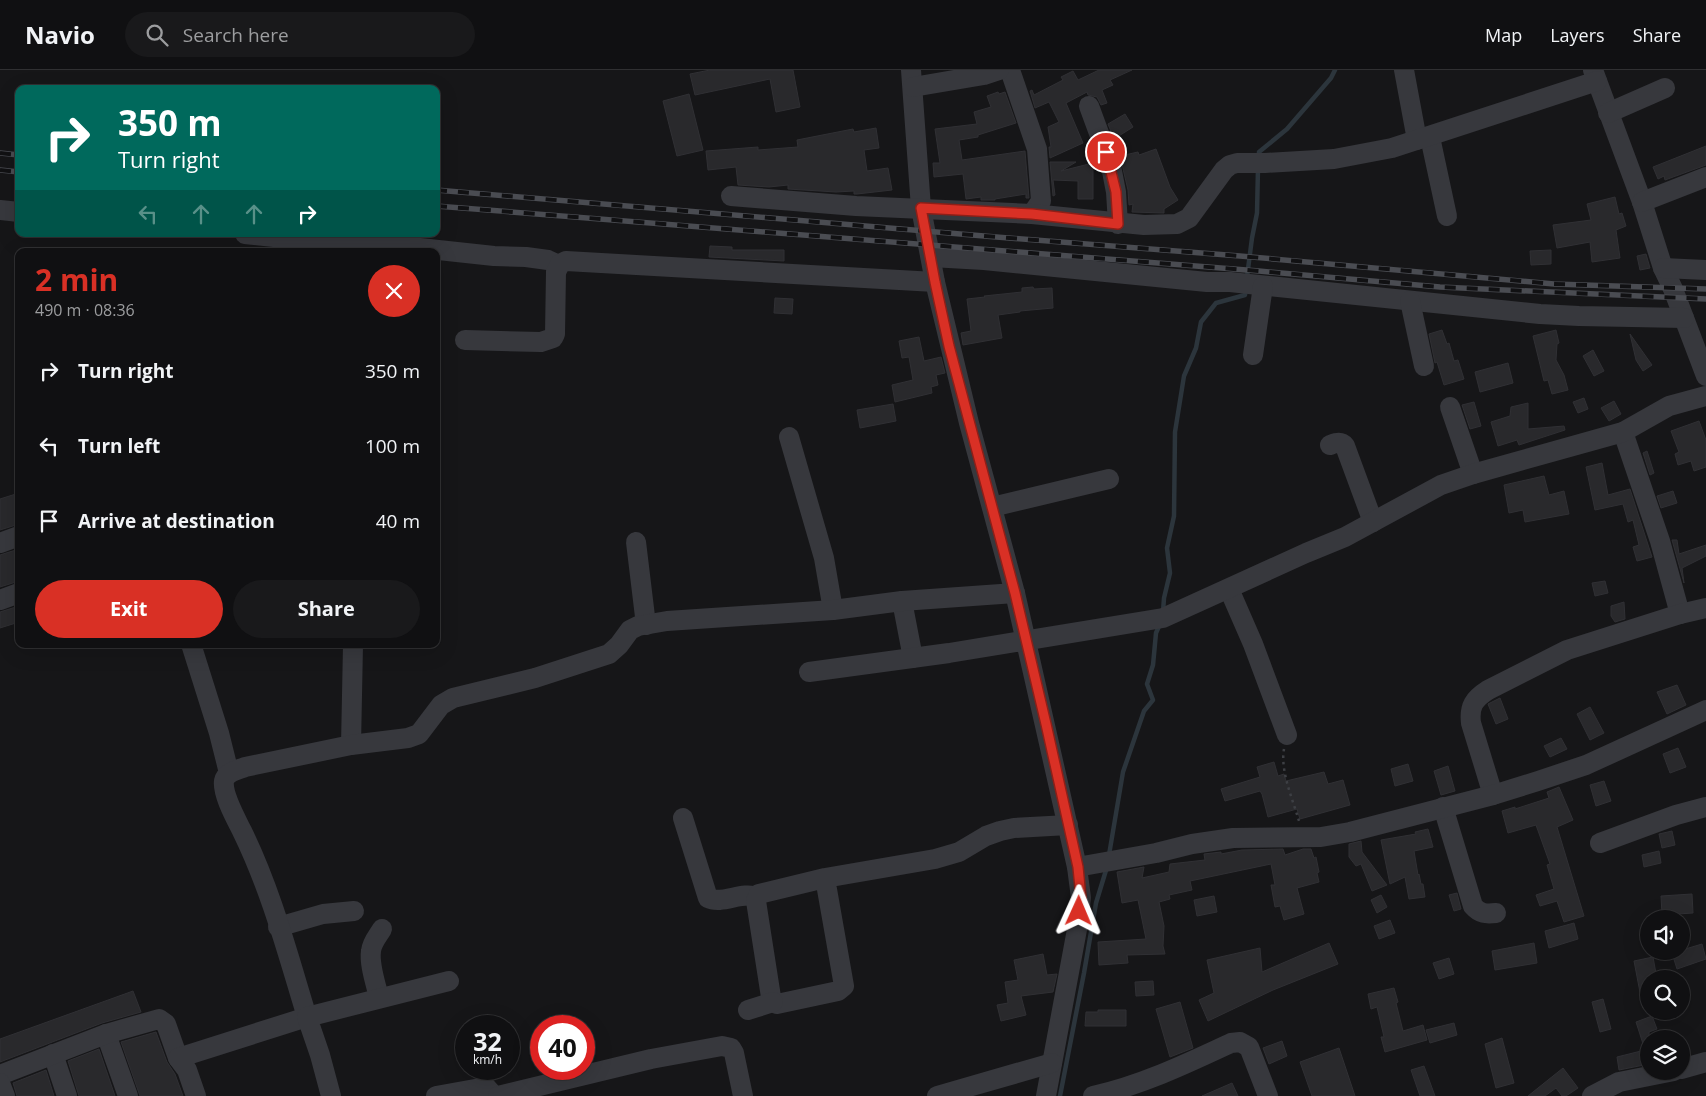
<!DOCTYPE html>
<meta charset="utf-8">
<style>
:root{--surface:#101012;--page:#19191b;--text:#f1f3f6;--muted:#9c9d9f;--line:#303032;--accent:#d93025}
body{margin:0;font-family:"Open Sans",sans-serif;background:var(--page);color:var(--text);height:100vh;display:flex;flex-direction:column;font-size:19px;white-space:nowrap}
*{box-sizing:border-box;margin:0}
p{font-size:16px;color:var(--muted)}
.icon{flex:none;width:28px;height:28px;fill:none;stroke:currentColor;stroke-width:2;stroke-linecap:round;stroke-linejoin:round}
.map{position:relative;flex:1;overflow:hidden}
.details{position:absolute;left:15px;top:178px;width:425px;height:400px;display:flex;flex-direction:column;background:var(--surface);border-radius:10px;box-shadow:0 5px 20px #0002,0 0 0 1px var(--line)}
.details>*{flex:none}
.top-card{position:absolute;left:15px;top:15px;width:425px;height:152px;border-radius:10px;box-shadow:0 5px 20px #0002,0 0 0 1px var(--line);background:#00695c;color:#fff;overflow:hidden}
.fabs{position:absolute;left:1640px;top:840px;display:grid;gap:10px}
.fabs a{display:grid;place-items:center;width:50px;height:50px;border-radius:50%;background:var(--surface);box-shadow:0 5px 20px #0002,0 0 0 1px var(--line);font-size:25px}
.speed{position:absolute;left:455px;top:945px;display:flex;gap:10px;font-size:25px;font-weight:700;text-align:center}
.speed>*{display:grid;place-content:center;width:65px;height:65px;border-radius:50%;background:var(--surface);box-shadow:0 5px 20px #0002,0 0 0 1px var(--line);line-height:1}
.speed small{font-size:12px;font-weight:400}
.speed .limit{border:8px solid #d22;background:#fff;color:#111}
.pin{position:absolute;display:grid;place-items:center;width:42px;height:42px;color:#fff;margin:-21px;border:2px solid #fff;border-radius:50%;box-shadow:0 1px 5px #0007}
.me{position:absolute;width:55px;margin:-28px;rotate:1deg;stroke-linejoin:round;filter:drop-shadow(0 0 4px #0008)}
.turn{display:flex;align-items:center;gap:18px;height:105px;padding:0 20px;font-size:22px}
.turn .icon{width:65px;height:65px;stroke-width:2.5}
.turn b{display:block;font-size:35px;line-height:42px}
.lanes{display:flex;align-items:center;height:48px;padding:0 20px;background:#0003;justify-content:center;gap:25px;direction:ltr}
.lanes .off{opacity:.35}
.round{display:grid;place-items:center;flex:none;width:52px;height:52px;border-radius:26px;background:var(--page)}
.overview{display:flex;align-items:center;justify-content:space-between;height:85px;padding:0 20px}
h1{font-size:30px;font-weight:700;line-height:38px;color:var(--accent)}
.button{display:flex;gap:10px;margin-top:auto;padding:10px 20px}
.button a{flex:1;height:58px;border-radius:30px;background:var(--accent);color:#fff;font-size:20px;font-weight:700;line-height:58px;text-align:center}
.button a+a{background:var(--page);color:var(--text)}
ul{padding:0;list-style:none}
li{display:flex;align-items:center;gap:15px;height:75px;padding:0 20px}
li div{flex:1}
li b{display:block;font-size:19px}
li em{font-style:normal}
header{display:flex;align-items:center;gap:30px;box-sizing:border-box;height:70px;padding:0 25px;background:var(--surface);border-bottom:1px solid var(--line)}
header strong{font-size:24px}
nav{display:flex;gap:28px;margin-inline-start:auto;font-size:18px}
.search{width:350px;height:45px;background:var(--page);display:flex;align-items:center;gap:12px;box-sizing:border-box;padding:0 18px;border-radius:28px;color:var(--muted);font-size:19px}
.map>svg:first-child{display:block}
</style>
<header>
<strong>Navio</strong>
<div class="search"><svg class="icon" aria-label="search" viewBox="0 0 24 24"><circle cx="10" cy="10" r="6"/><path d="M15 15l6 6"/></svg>Search here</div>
<nav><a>Map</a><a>Layers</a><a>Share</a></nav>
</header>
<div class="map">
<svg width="1706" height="1026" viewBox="0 0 1706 1026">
<rect width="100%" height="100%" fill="#161618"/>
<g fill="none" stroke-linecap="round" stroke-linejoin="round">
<g stroke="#2c353c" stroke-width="4.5">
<polyline points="1259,88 1259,82 1287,59 1331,8 1335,0"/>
<polyline points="1247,207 1252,168 1257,143 1258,98"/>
<polyline points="1163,542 1164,528 1170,503 1167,478 1174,446 1175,362 1184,306 1196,278 1201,252 1216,233 1245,225 1246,218"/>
<polyline points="1109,785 1123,702 1144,641 1153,630 1147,614 1153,595 1156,563 1160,554"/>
<polyline points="1060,1026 1084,903 1096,833 1107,797"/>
</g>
</g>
<g fill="#29292c" stroke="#303034">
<polygon points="710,0 793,0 800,37 776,42 770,9 695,25 690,4"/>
<polygon points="1099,0 1132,0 1110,10 1113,15 1102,20 1107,33 1101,35 1097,27 1088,25 1087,22 1066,33 1083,73 1050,88 1049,77 1051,77 1048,57 1059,52 1049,32 1035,38 1030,21 1032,20 1034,25 1063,10 1061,7 1073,1 1078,10"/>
<polygon points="998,22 999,24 1005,22 1016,53 978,65 978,67 959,70 962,90 1025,81 1029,128 1026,128 1026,124 995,129 995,130 981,130 981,127 966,129 963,104 934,107 933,93 940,93 935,59 977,54 974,42 991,37 987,26"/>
<polygon points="689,24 703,80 677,86 663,31"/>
<polygon points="1125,44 1133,57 1114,69 1108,54"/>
<polygon points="876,58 879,78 864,80 867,101 888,98 892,120 857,124 854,124 854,121 836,122 788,119 788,115 769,117 738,115 736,97 708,100 706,81 758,77 758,80 798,77 797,70 853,59 854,62"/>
<polygon points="1706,76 1706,95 1665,110 1664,106 1658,109 1653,97"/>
<polygon points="1156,79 1170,117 1178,130 1164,139 1164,143 1132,142 1133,134 1129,135 1128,120 1120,86 1138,82 1139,85"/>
<polygon points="1050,92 1076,92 1061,101 1093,93 1093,129 1078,129 1078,111 1053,110 1055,125 1053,126"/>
<polygon points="1615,127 1619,144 1622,143 1626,156 1616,160 1620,188 1592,192 1590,172 1557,178 1553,155 1591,150 1587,134"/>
<polygon points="710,176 732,177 732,180 784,180 784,191 709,187"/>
<polygon points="1551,180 1551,194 1531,195 1530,181"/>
<polygon points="1646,184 1650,198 1640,200 1637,186"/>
<polygon points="1033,217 1034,219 1052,218 1053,238 1020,241 1020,242 998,245 1002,268 963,275 961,263 971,261 967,229 985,227 984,226 1022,222 1022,218"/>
<polygon points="775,228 793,229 792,244 774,243"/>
<polygon points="1442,260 1447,274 1449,273 1454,291 1458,290 1464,309 1444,315 1437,292 1435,293 1429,264"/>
<polygon points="1556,260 1559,273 1557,274 1556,290 1564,305 1568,320 1552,324 1548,310 1544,311 1533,266"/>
<polygon points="1630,264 1652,295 1643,301 1636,290"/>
<polygon points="919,267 924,291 941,287 945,303 936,305 938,315 931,317 932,323 895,332 892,315 913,310 909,287 902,288 899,271"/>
<polygon points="1593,280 1604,301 1594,306 1583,286"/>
<polygon points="1508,293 1513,313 1480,322 1475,302"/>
<polygon points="1584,328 1588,339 1578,343 1573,332"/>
<polygon points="1614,331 1621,344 1609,351 1601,338"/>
<polygon points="1474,332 1481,356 1470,359 1462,335"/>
<polygon points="1528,333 1528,359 1564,356 1565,360 1519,375 1517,370 1498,376 1491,352 1510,346 1511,337"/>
<polygon points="893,334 896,351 860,358 857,340"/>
<polygon points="1699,351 1706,370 1706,397 1694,401 1691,391 1678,395 1675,384 1679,382 1671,361"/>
<polygon points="1647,381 1654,403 1650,405 1643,383"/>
<polygon points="1602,393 1608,425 1630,419 1652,487 1637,491 1633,477 1639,475 1633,450 1628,452 1623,434 1595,440 1586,397"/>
<polygon points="1544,406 1549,425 1564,421 1569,444 1525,452 1523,440 1509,443 1504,415"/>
<polygon points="1673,421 1677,433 1661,438 1657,426"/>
<polygon points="19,423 19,454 0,460 0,429"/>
<polygon points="1672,470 1677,470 1679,484 1706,475 1706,486 1682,498 1684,513"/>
<polygon points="19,479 19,511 0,517 0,485"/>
<polygon points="1605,511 1608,523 1595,526 1592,513"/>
<polygon points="1624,532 1625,549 1615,552 1611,546 1611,536"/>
<polygon points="19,536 19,552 0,558 0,542"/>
<polygon points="1677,615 1686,635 1667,644 1657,622"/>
<polygon points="1500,628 1508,649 1496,654 1488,634"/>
<polygon points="1590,637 1604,663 1590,670 1577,644"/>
<polygon points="1561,668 1567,679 1550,687 1544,676"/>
<polygon points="1678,678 1686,697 1670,703 1663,684"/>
<polygon points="1274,692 1278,706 1284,704 1286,711 1324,702 1328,714 1343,710 1350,735 1300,749 1297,739 1268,747 1262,724 1260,721 1225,731 1221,719 1260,707 1257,697"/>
<polygon points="1408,694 1413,711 1395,716 1391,699"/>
<polygon points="1448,696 1455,721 1441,725 1434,701"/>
<polygon points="1604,711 1611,731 1596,736 1590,715"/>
<polygon points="1559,717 1573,750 1557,757 1584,846 1564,852 1557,831 1540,836 1536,825 1554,819 1547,795 1550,794 1536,755 1508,763 1502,741 1515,737 1515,739 1549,728 1547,722"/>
<polygon points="1428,759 1433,777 1414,781 1418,805 1419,804 1421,814 1423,814 1425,827 1409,829 1405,807 1390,814 1381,770 1416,764 1415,762"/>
<polygon points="1672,761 1675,775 1662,778 1659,764"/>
<polygon points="1361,771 1362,782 1387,815 1372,821 1361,794 1356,796 1349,787 1349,774"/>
<polygon points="1283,779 1285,785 1303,779 1311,779 1314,788 1316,787 1319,802 1317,803 1319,812 1297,818 1304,844 1284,850 1280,836 1275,837 1271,815 1275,815 1271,794 1190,811 1192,820 1169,825 1170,829 1159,832 1164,856 1163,876 1165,884 1127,885 1128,893 1099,895 1098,872 1146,869 1138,830 1122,833 1117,802 1144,797 1142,808 1169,802 1170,794 1205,790 1204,784 1221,782 1221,784 1242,780"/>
<polygon points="1659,781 1661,793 1644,797 1642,785"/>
<polygon points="1457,823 1461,839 1454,841 1449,825"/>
<polygon points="1692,824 1693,843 1662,845 1661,826"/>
<polygon points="1381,825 1387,837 1377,843 1371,830"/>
<polygon points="1214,826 1217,842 1197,846 1194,830"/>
<polygon points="1390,850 1395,863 1379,869 1374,856"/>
<polygon points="1574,853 1578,869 1549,878 1545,861"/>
<polygon points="1329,873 1338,894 1273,920 1208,951 1199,930 1214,923 1207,890 1260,878 1262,902"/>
<polygon points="1534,873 1537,893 1495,900 1492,881"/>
<polygon points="1702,874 1706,889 1677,899 1672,883"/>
<polygon points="1043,884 1047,905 1057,904 1053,922 1021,926 1026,945 1001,951 997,935 1008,933 1005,912 1018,910 1014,890"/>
<polygon points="1653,887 1657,909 1649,909 1649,937 1643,938 1634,891"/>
<polygon points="1449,888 1454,904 1439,909 1433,893"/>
<polygon points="1153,911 1154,925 1136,926 1135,912"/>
<polygon points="1394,918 1398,932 1396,933 1403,961 1423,955 1427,970 1385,982 1381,967 1384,967 1377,937 1371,939 1368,924"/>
<polygon points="133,921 141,942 102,953 0,992 0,969"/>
<polygon points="1603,929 1611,959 1600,962 1592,932"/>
<polygon points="1180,932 1193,978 1170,987 1156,939"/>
<polygon points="1098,940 1126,940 1126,956 1085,956 1086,942 1098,942"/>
<polygon points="1652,946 1657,959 1649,962 1649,994 1619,1000 1617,987 1645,980 1636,952"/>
<polygon points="1454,953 1457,965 1430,973 1426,960"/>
<polygon points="156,962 167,992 175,1004 183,1026 140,1026 121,972"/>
<polygon points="1502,968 1514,1013 1496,1018 1485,974"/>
<polygon points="1282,971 1287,986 1269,994 1263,978"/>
<polygon points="1339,978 1355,1026 1312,1026 1300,992"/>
<polygon points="99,979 115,1026 79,1026 68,991"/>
<polygon points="1424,996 1435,1026 1420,1026 1411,1000"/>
<polygon points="1563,998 1578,1018 1566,1026 1562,1026 1556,1018 1545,1026 1528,1026"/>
<polygon points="46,1000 54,1026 17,1026 13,1013"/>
<polygon points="1232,1013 1238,1026 1202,1026"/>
</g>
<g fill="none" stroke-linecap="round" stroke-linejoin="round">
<path stroke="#3d3f44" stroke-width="2.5" stroke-dasharray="2.5 4" stroke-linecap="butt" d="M1284,679C1280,701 1293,730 1299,751"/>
<g stroke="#37383d" stroke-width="20">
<polyline points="911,0 921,138 935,212 969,353 1015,523 1077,797 1081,828 1078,854 1046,1026"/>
<polyline points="1010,0 1037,79 1041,131 1032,144"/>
<polyline points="1404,0 1417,70"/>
<polyline points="1593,0 1642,132 1663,198 1673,219 1706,306"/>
<polyline points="913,17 984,5 999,0"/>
<polyline points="1089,36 1111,96 1116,122 1118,154"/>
<polyline points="1608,43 1665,18"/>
<polyline points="1430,67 1447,146"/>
<polyline points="731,126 856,136 1032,144 1144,155 1177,154 1189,148 1224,100 1230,95 1237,93 1265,93 1334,89 1392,78 1597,11"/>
<polyline points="1642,132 1706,107"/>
<polyline points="0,140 19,142"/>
<polyline points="245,164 312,171 392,175 494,186 526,187 548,190 559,195"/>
<polyline points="931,187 984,190 1207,212 1230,212 1540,244 1579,246 1684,248"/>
<polyline points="1663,198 1706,200"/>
<polyline points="1410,231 1424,296"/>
<polyline points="465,270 541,272 553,268 555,264 556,202 560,194 566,191 935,212"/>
<polyline points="1253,285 1263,216"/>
<polyline points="1450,337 1473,404"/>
<polyline points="1623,362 1660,471 1680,544"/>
<polyline points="789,367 824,488 833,540"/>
<path d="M1330,375C1336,373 1341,371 1345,376L1373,452"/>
<polyline points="992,437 1109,409"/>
<polyline points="636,472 646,555"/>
<polyline points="0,473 19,466"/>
<polyline points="1229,519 1253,574 1287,665"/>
<polyline points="0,530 19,523"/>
<polyline points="902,531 913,588"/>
<polyline points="191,574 219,663 229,703"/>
<polyline points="809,602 949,583 1163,548 1306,483 1345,467 1441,415 1473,404 1623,362 1669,336 1706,326"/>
<polyline points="351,675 353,575"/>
<path d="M1493,725L1471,653C1469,636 1474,629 1488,620L1567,580L1680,544L1706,538"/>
<path d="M1443,737L1473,836C1480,844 1486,844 1496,843"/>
<path d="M683,748L708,828C722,835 742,821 757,827"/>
<polyline points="1600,773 1676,745 1706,737"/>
<polyline points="1077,797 1156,783 1192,774 1233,768 1321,767 1350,762 1493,725 1538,711 1586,695 1706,640"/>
<polyline points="825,808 844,916 838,921 777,934 773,932 771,927 756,831 759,824 825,808 935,789 959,782 986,766 1000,761 1014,758 1068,755"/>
<polyline points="278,857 323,844 354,841"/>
<path d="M379,928C376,914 369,895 371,881C372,872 378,866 382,859"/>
<polyline points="748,940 773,932"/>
<polyline points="106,964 128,1026"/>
<polyline points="53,984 67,1026"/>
<polyline points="1681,999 1706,992"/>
<polyline points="0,1005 106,964 159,949 166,954 178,988"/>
<polyline points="0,1013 5,1026"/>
<path d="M196,1026L187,1000L178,988L307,947C288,885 271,820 242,761C236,749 222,724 224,711C226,702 238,700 245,697L351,675L408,668L419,664L441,635L453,628L535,608L609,584L619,575L630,560L638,556L667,551L833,540L902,531L1015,523"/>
<polyline points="331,1026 320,985 307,947 449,911"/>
<polyline points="436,1026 486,1017 494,1026"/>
<polyline points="498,1026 651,989 722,976 731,978 734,983 743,1026"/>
<polyline points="937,1026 1052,993"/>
<path d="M1093,1026C1142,1015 1186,994 1231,973L1240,972L1249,977L1268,1026"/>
<polyline points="1592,1026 1619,1012 1674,1001"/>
</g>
<g stroke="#4a4c52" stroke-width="5.5">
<g id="rail">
<polyline points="0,83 19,85"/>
<polyline points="0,100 19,102"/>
<polyline points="436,120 984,166 1240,186 1554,214 1706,219"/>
<polyline points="436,136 1259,201 1440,217 1706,229"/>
</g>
</g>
<use href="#rail" stroke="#111113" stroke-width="4" stroke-dasharray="11" stroke-linecap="butt"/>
</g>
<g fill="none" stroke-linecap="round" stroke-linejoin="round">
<g stroke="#8d1f18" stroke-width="12">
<polyline id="route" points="1079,841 1081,828 1078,797 1046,654 1015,523 949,276 935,212 921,138 1032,144 1118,154 1116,122 1106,82"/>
</g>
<use href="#route" stroke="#d93025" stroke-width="9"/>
</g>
</svg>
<div class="fabs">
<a><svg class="icon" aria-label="sound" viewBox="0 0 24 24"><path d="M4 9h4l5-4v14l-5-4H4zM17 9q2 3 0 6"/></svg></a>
<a><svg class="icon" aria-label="search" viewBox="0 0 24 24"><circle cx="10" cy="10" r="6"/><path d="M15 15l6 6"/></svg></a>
<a><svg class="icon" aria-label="layers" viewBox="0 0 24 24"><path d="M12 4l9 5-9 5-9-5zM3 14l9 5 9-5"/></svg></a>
</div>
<div class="speed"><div>32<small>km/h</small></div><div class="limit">40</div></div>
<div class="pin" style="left:1106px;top:82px;background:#d93025"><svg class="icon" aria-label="arrive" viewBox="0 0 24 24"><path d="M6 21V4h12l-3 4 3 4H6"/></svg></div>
<svg class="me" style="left:1079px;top:841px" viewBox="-20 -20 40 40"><path d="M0-17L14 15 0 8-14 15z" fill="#d93025" stroke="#fff" stroke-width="4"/></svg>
<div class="top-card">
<div class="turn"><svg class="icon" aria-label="right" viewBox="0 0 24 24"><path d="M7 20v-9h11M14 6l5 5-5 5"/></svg><div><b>350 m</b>Turn right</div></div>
<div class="lanes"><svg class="icon off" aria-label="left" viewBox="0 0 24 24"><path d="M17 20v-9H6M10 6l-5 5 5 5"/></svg><svg class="icon off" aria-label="ahead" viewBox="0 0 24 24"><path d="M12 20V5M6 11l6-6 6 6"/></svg><svg class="icon off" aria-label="ahead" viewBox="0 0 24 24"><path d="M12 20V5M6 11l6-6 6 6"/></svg><svg class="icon" aria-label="right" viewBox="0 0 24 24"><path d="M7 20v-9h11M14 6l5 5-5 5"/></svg></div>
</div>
<section class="details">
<div class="overview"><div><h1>2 min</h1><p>490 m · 08:36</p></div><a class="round" style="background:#d93025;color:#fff"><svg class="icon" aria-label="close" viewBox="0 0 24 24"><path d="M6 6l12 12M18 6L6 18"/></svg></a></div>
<ul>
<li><svg class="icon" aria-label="right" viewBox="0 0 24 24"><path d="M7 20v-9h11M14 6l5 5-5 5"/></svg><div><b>Turn right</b></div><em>350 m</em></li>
<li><svg class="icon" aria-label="left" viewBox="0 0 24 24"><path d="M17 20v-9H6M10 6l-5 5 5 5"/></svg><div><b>Turn left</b></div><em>100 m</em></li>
<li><svg class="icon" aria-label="arrive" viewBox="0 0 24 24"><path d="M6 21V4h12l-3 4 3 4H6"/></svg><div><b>Arrive at destination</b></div><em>40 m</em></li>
</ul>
<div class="button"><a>Exit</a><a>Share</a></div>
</section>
</div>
